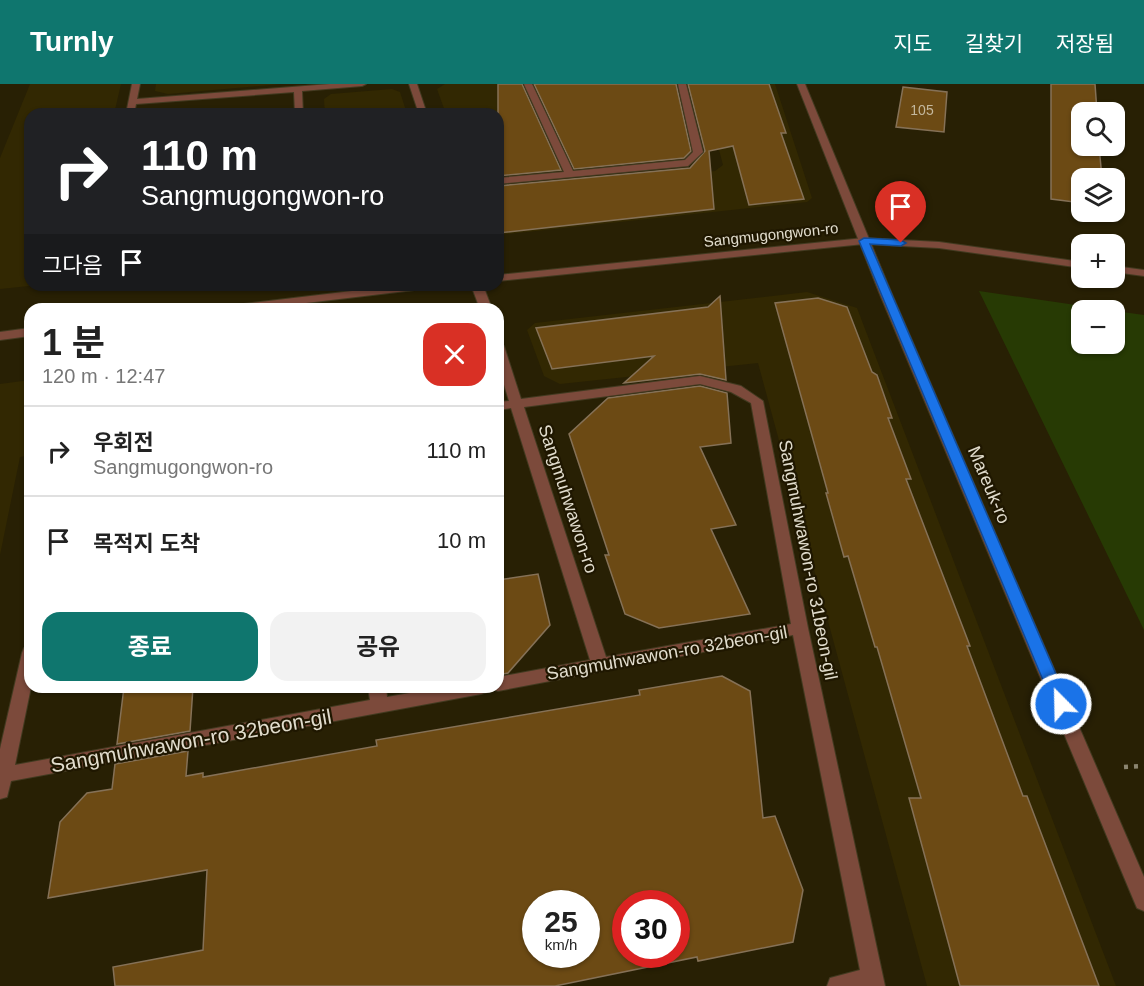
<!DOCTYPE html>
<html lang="ko">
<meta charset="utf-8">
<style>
:root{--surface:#fff;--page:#f2f2f2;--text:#222;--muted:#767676;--line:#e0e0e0;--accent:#0f766e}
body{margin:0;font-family:Helvetica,"Noto Sans KR",sans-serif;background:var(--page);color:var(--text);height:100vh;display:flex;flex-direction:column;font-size:22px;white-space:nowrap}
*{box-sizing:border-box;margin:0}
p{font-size:20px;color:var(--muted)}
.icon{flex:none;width:33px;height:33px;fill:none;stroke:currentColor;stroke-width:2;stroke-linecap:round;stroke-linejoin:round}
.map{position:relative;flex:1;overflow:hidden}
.sheet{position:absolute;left:24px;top:219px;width:480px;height:390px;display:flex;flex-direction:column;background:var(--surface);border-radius:18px;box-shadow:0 2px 4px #0004}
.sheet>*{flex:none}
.guide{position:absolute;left:24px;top:24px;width:480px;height:183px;border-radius:18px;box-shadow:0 2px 4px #0004;background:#202124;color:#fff;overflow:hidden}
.controls{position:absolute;left:1071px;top:18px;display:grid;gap:12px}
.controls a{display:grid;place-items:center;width:54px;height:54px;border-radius:12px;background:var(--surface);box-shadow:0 2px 4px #0004;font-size:30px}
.speed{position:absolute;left:522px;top:806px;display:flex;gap:12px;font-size:30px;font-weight:700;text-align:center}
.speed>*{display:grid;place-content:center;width:78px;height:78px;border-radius:50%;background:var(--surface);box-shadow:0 2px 4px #0004;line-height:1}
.speed small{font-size:15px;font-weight:400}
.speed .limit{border:9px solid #d22;background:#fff;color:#111}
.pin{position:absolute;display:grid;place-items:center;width:51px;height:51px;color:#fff;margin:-62px -26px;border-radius:50% 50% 50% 0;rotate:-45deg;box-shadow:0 0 6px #0007}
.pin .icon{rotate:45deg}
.me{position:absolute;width:66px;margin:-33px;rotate:337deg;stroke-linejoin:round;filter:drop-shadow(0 0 4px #0008)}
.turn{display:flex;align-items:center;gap:21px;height:126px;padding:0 18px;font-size:27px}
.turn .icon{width:78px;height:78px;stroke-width:2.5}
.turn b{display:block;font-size:42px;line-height:51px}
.then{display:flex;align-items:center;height:57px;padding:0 18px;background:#0003;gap:12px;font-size:22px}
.round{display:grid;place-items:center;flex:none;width:63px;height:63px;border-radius:18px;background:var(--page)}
.head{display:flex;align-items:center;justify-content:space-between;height:102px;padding:0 18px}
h1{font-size:36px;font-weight:700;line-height:45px}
.cta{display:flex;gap:12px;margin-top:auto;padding:12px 18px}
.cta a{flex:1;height:69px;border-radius:18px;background:var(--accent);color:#fff;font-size:24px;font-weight:700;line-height:69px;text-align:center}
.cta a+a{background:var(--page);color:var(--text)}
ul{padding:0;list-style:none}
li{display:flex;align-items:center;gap:18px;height:90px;padding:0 18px;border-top:2px solid var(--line)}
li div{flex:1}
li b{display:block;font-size:22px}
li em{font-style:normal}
header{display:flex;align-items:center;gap:36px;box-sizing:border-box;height:84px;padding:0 30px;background:var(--accent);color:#fff}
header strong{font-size:28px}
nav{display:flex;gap:33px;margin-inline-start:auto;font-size:21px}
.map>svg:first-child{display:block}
</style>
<header>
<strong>Turnly</strong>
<nav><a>지도</a><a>길찾기</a><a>저장됨</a></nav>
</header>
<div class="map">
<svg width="1144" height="902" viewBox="0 0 1144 902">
<rect width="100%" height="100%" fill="#282004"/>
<g fill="#322802">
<polygon points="30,0 121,0 114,30 30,30 30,201 39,201 0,205 0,74"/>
<polygon points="156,0 281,0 168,10 155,7"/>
<polygon points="445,0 515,0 498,30 446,30 437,5"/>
<polygon points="702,0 775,0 812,114 807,118 498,151 498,107 715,87 723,81"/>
<polygon points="392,5 400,8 407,30 325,30 324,15 331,10"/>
<polygon points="807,208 857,224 1116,902 927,902 758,279 560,300 544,292 527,246 535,239"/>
<polygon points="30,296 30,371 20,373 0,471 0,300"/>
</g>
<polygon fill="#273a04" points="979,207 1110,226 1082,226 1082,260 1114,260 1115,227 1144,231 1144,546"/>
<g fill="#6c4a14" stroke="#857157" stroke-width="1.5" fill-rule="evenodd">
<polygon points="498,0 522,0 561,86 498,92"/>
<polygon points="534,0 676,0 691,67 684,74 574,85"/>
<polygon points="688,0 769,0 786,49 781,49 804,115 749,121 733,62 709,67 714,125 498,149 498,102 690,84 705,67"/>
<polygon points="1051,0 1095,0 1097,28 1082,28 1082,62 1099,62 1102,94 1082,94 1082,119 1051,115"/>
<polygon points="903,3 947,8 944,48 896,43"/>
<polygon points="720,212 726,296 700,290 624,299 654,272 552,285 536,244 708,223"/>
<polygon points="818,214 847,223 872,288 877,291 892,334 888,334 911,395 906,395 970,562 967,562 1023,712 1027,712 1099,902 960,902 909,714 921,714 877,563 875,563 848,472 844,473 826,409 828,409 775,219"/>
<polygon points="700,302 727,309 731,359 700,363 736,441 711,445 750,530 659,544 625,530 605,471 609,471 569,350 608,314"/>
<polygon points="538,490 550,541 508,589 498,591 498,496"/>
<path d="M722,592L750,607L763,734L775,732L803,806L793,858L698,877L697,873L555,902H115L113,883L203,866L207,786L48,814L60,738L87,709L112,705L115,680L188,667L186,692L203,689V693L377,662L376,656L640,611L639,606ZM536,819H586V870H536ZM626,819H676V870H626Z"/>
<polygon points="124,603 193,603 190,647 117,660"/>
</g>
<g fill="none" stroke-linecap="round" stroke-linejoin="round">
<g stroke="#423a20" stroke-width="2">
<g id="minor">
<polygon points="132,0 140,0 137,15 330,0 366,0 362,2 302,7 303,30 295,30 294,8 136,20 134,30 126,30"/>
<polygon points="409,0 417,0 427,30 419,30"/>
<polygon points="524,0 532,0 573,87 685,76 693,68 678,0 686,0 703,68 688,82 498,100 498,94 564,88"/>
<polygon points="797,0 805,0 891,208 1144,793 1144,827 1137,824 1134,817 879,208"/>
<polygon points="471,201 483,201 492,225 480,225"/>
<path d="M498,258L504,262L521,315L700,292L741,302L763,317L808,544L885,902H827L830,894L860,886L793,551L498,607L492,605L491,603H498V593L590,576L511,324L498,326V318L509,317L498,281ZM700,300L731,308L751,319L791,540L606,573L524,323Z"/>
<polygon points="30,563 31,603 15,681 370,616 368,603 386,603 387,613 444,603 490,603 487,608 481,610 11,697 7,713 0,715 0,665 22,569 24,564"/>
</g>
</g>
<g stroke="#423a20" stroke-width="2">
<g id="tertiary">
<polygon points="864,154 939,158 1082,178 1082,184 939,164 864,160 498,197 498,191"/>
<polygon points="1114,182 1144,186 1144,192 1114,188"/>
<polygon points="402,201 437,201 431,204 256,225 221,225 227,222"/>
<polygon points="30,244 30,252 0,256 0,248"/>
</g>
</g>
<polyline stroke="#8b8570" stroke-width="4.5" stroke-dasharray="4 6" stroke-linecap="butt" points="1124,683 1144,682"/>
<use href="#minor" fill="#7c4a3b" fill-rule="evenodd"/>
<use href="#tertiary" fill="#7c4a3b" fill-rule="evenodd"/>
</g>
<polygon fill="#1a73e8" stroke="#114b97" stroke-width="1.5" points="864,154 901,156 906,159 901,162 870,160 1069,620 1067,625 1061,627 1056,625 1053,620 859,157"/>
<g text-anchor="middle" stroke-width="4.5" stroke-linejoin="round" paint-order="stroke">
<g font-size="14" fill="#c4b89e">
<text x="922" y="31">105</text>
</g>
<g font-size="15" fill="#e1dccc" stroke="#1f1700">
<text transform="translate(771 151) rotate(-6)" y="5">Sangmugongwon-ro</text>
</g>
<g font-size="18" fill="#e1dccc" stroke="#1f1700">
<text transform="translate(989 401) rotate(67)" y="6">Mareuk-ro</text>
<text transform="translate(568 415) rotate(72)" y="6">Sangmuhwawon-ro</text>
<text transform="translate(808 476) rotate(79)" y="6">Sangmuhwawon-ro 31beon-gil</text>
<text transform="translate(667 569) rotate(-10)" y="6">Sangmuhwawon-ro 32beon-gil</text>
</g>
<g font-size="21" fill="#e1dccc" stroke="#1f1700">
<text transform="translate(191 657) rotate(-10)" y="7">Sangmuhwawon-ro 32beon-gil</text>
</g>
</g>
</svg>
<div class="controls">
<a><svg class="icon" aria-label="search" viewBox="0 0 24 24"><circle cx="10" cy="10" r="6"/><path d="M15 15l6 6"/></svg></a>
<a><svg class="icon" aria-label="layers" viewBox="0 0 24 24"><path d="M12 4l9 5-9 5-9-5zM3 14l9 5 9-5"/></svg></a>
<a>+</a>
<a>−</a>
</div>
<div class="speed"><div>25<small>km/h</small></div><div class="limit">30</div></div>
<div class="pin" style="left:901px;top:159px;background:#d93025"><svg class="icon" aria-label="arrive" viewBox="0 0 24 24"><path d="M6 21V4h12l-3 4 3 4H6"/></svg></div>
<svg class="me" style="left:1061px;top:620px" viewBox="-20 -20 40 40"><circle r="17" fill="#1a73e8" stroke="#fff" stroke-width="3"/><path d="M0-11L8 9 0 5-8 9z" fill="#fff"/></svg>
<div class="guide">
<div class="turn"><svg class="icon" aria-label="right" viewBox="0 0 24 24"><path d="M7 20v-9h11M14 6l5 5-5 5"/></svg><div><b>110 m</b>Sangmugongwon-ro</div></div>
<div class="then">그다음<svg class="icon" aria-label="arrive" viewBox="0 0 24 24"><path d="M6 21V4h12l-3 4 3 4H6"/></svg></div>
</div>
<section class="sheet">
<div class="head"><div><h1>1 분</h1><p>120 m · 12:47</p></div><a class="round" style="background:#d93025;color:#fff"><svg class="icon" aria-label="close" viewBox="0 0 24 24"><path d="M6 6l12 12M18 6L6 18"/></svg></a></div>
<ul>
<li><svg class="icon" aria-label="right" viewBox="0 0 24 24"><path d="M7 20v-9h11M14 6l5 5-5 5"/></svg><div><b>우회전</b><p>Sangmugongwon-ro</p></div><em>110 m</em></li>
<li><svg class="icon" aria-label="arrive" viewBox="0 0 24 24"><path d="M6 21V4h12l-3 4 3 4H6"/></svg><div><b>목적지 도착</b></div><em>10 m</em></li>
</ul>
<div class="cta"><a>종료</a><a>공유</a></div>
</section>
</div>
